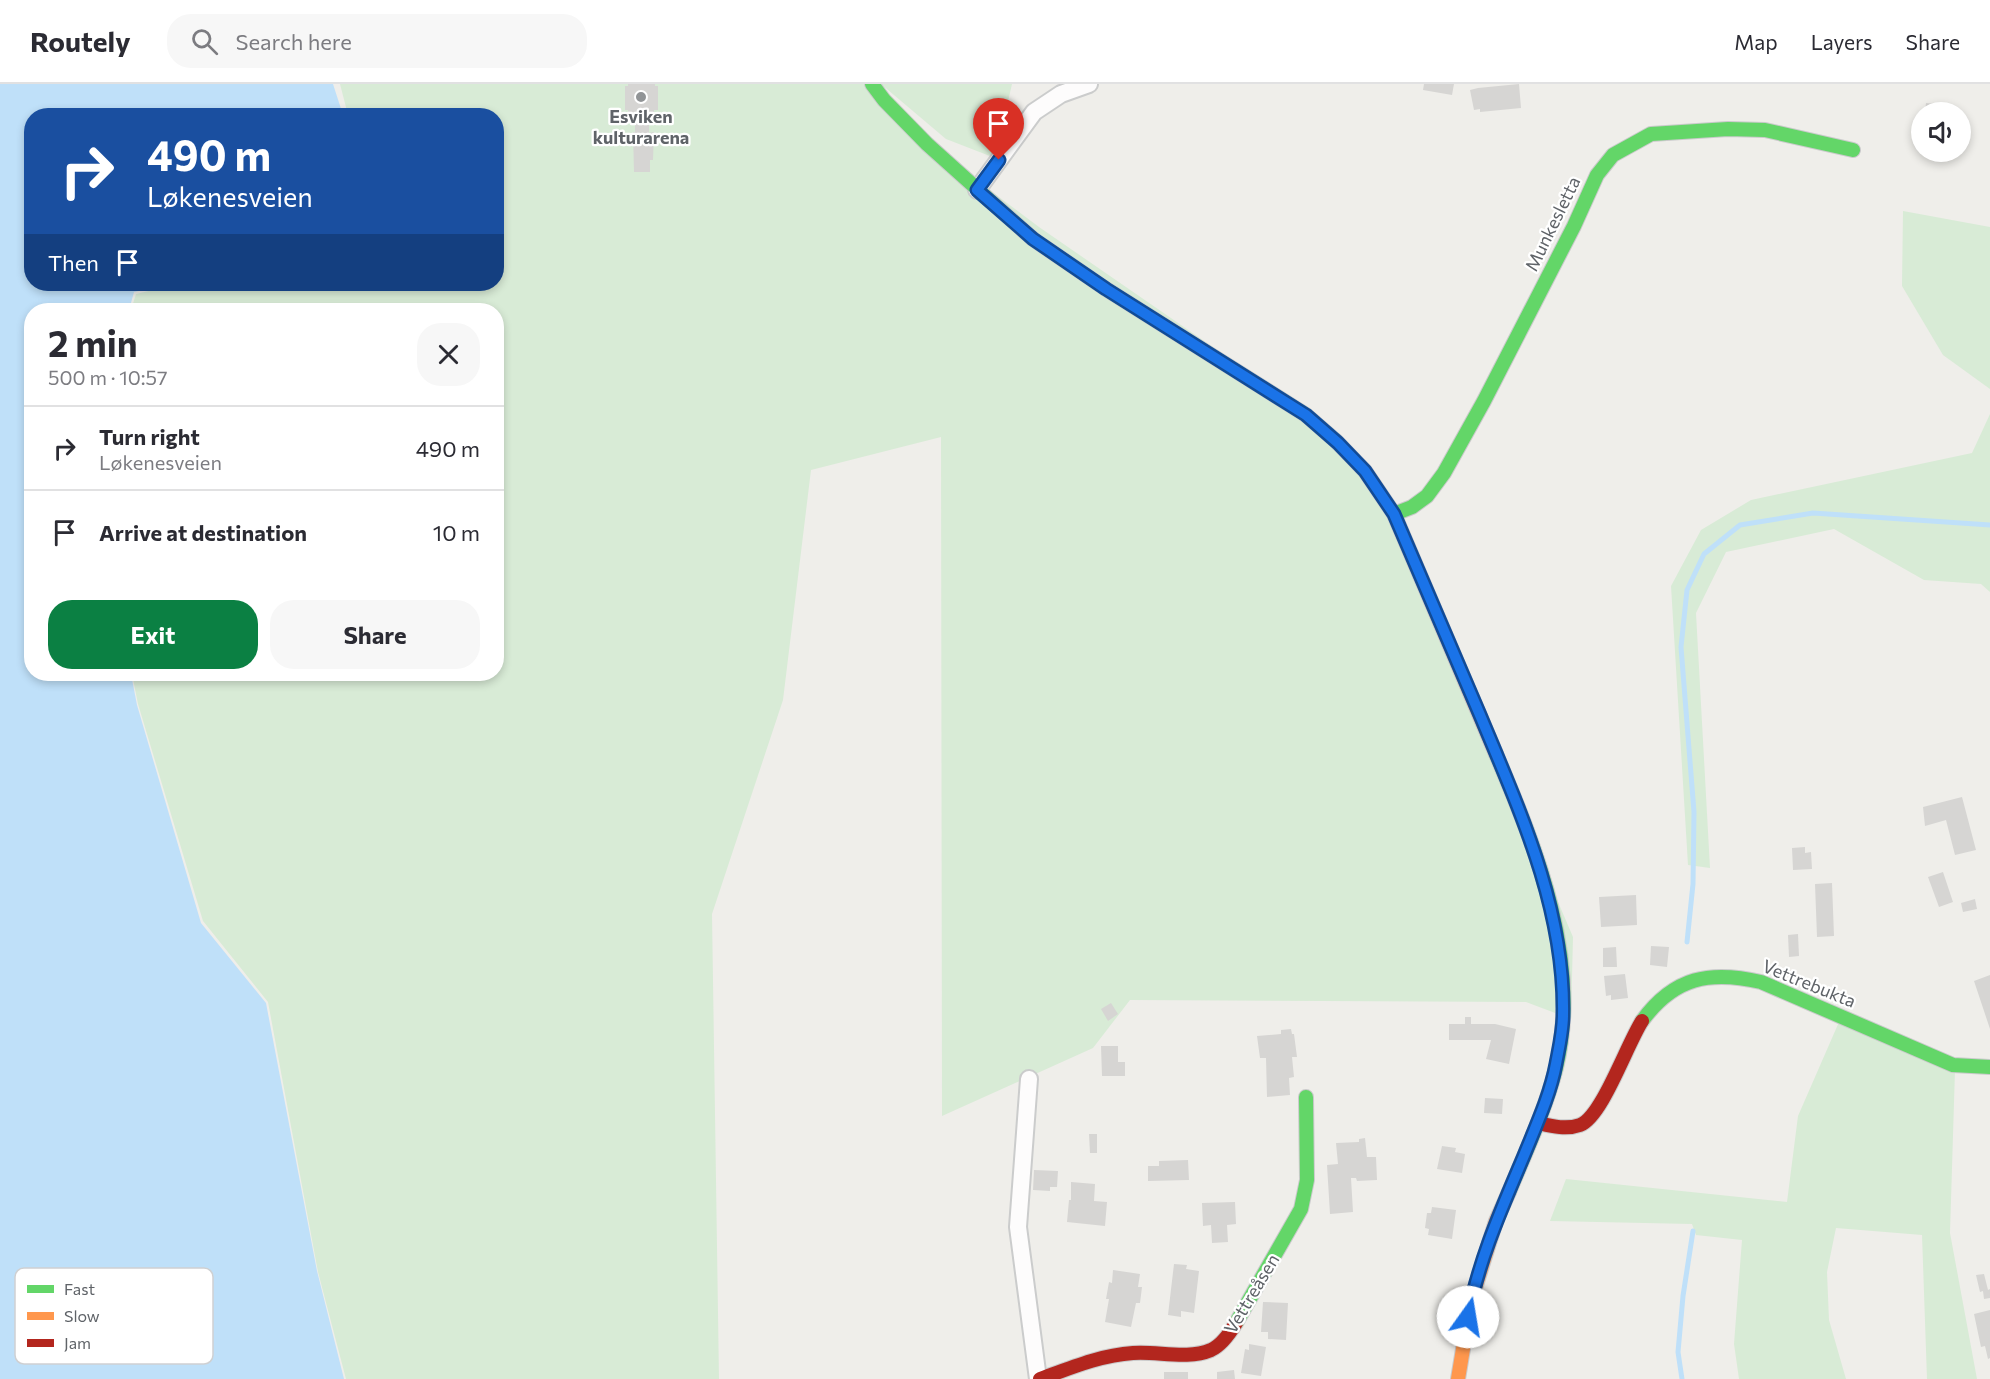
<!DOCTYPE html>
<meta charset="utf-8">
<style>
:root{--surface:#fff;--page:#f7f7f7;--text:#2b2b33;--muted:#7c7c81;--line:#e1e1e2;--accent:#0b8043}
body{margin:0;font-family:Commissioner,sans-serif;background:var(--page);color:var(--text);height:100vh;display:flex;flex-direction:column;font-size:22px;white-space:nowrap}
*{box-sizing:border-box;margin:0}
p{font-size:20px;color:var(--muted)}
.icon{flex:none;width:33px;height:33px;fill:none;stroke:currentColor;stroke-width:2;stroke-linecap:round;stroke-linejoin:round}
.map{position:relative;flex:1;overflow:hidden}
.panel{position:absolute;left:24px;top:219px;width:480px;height:378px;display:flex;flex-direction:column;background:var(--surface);border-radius:24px;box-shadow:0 3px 9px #0003}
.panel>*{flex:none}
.banner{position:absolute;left:24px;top:24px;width:480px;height:183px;border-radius:24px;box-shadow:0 3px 9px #0003;background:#1a4fa0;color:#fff;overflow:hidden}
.tools{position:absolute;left:1911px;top:18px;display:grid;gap:12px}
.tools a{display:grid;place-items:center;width:60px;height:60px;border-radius:50%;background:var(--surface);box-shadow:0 3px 9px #0003;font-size:30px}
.pin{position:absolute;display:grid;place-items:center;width:51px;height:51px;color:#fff;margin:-62px -26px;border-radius:50% 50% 50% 0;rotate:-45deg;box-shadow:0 0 6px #0007}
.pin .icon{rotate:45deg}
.me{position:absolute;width:66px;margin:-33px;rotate:13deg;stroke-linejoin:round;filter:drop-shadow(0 0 4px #0008)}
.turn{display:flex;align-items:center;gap:21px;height:126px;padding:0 24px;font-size:27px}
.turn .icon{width:78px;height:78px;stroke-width:2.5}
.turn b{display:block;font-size:42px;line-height:51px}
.then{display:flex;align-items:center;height:57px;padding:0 24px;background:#0003;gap:12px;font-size:22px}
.round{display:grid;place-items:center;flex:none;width:63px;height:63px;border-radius:24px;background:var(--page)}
.overview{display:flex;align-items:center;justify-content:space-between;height:102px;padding:0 24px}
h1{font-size:36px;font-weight:700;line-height:45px}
.primary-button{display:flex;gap:12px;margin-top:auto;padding:12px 24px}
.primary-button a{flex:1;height:69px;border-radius:24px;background:var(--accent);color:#fff;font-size:24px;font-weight:700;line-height:69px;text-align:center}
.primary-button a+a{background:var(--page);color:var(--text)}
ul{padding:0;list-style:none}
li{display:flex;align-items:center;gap:18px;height:84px;padding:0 24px;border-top:2px solid var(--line)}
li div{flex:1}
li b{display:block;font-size:22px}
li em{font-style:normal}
header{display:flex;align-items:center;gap:36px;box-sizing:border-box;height:84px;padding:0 30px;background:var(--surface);border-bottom:2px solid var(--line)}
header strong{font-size:28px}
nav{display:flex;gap:33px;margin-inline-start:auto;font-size:21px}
.search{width:420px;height:54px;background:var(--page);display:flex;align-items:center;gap:15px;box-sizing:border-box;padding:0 21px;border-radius:24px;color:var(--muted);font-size:22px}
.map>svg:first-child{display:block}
</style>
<header>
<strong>Routely</strong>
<div class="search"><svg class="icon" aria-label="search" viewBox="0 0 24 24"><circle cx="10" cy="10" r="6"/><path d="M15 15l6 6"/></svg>Search here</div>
<nav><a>Map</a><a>Layers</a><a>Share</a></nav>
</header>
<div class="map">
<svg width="1990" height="1295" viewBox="0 0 1990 1295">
<rect width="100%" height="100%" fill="#efeeea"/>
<g fill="#d8ebd6">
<polygon points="340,0 873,0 931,62 1039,143 1310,330 1363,389 1412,476 1573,853 1571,935 1526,918 1130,916 1093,964 942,1032 941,353 811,386 783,616 712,830 719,1295 346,1295 318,1188 268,918 203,837 138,620 132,590 496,590 496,226 131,226 136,210 178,200 496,200 496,32 348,31"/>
<polygon points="881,0 1012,0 995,74 946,55"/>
<polygon points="1903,127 1990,143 1990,305 1943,271 1902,202"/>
<polygon points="1990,330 1990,508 1981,500 1924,496 1834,445 1726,468 1696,529 1710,784 1688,781 1671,502 1701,446 1751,416 1972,369"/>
<polygon points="1839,938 1955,986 1950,1149 1977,1295 1927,1295 1922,1151 1836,1144 1827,1188 1829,1236 1846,1295 1739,1295 1734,1260 1742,1156 1696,1151 1692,1140 1550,1137 1566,1095 1787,1118 1798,1032"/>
</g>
<polygon fill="#bfe0f9" points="0,0 333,0 343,31 32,32 32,200 171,200 134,208 129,226 32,226 32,590 131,590 137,621 201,839 266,919 317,1187 344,1295 0,1295"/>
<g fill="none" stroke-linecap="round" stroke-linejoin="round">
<g stroke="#bfe0f9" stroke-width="5">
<polyline points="1687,858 1693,800 1694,728 1681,563 1687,506 1704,470 1740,441 1813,429 1990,441"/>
<polyline points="1682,1295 1678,1268 1683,1212 1693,1147"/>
</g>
</g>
<g fill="#d6d5d3">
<polygon points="628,0 655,0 655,2 658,2 658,26 654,26 654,39 649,39 649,49 654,48 653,76 650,76 650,88 634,88 633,48 635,48 635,38 628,38 628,26 625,26 625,2 628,2"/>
<polygon points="1424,0 1454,0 1452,11 1423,6"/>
<polygon points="1519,0 1521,24 1480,28 1480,25 1474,26 1470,6 1478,4"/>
<polygon points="1926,19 1946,21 1945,28 1925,28"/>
<polygon points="109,200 122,200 118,205"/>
<polygon points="1962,713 1976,766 1955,771 1946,736 1925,742 1923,723"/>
<polygon points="1805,763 1805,769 1811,768 1812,785 1793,786 1792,764"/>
<polygon points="1943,788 1953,818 1939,823 1928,793"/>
<polygon points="1832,799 1834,852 1817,853 1815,800"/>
<polygon points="1636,811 1637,841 1601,843 1599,813"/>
<polygon points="1975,815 1977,825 1963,828 1961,819"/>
<polygon points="1798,850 1799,872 1789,873 1788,851"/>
<polygon points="1651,862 1669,863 1667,883 1650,881"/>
<polygon points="1616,863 1617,883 1603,883 1603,864"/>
<polygon points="1625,890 1628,914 1611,916 1611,911 1606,912 1604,892"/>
<polygon points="1990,891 1990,945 1974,897"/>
<polygon points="1111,919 1118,930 1108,937 1101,925"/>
<polygon points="1465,933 1471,933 1471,940 1495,940 1516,945 1509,980 1486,975 1491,956 1449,956 1449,940 1465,940"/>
<polygon points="1291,945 1292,950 1294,950 1297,973 1292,973 1294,993 1289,994 1290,1011 1267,1013 1266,974 1260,974 1257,952 1281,950 1281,946"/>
<polygon points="1101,962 1118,962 1118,978 1125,978 1125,992 1102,992"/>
<polygon points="1485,1014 1503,1015 1502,1030 1484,1029"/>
<polygon points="1089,1050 1097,1050 1097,1069 1090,1069"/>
<polygon points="1365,1054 1367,1073 1376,1073 1377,1096 1357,1097 1356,1094 1351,1094 1353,1128 1330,1130 1327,1081 1338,1080 1336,1059 1359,1058 1359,1055"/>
<polygon points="1442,1062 1456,1064 1455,1068 1465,1070 1462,1089 1437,1085"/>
<polygon points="1188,1076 1189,1096 1148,1097 1148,1082 1159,1082 1159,1077"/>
<polygon points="1034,1086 1058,1087 1057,1103 1050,1103 1050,1107 1033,1106"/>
<polygon points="1071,1098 1095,1100 1094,1117 1107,1118 1105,1142 1067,1138 1069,1116 1071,1116"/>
<polygon points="1235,1118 1236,1140 1227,1141 1228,1158 1212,1159 1211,1141 1203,1142 1202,1119"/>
<polygon points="1432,1123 1456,1126 1452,1155 1428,1151 1429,1145 1425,1144 1427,1129 1431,1129"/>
<polygon points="1174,1180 1187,1181 1186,1185 1199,1187 1194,1229 1181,1227 1181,1233 1168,1231"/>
<polygon points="1113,1186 1140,1190 1138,1203 1142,1203 1140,1219 1136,1219 1131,1243 1105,1238 1109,1215 1106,1215 1109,1198 1112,1199"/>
<polygon points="1984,1190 1988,1206 1990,1205 1990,1214 1984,1215 1983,1207 1980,1208 1976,1191"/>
<polygon points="1263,1218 1288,1219 1286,1256 1268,1255 1268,1248 1261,1248"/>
<polygon points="1990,1226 1990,1274 1988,1275 1985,1262 1981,1263 1974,1230"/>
<polygon points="1249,1260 1266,1263 1261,1292 1241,1289 1245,1265 1249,1266"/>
<polygon points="1234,1286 1235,1295 1217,1295 1217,1288"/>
<rect x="1164" y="1288" width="24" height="7"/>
</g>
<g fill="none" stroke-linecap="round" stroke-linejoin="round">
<g stroke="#cbcccc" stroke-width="20">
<g id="street">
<polyline points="977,106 1034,28 1061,10 1089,0"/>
<polyline points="1029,995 1018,1143 1038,1295"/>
</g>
</g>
<g stroke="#cacacb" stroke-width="16">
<g id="fast">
<polyline points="872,0 884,16 927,60 1033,155 1106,205 1306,331 1336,357"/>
<polyline points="1394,430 1412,423 1427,412 1444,389 1484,317 1574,142 1597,91 1613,71 1651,50 1728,45 1765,46 1853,66"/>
<path d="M1496,670C1537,767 1582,876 1556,984C1545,1027 1526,1067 1509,1108"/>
<path d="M1642,937C1674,893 1710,886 1761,898L1953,981L1990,983"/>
<polyline points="1236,1239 1301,1125 1307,1096 1306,1013"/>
</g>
</g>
<g stroke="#cacacb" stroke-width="16">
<g id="slow">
<polyline points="1336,357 1365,387 1394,430 1496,670"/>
<polyline points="1458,1295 1471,1217 1496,1137 1509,1108"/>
</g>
</g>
<g stroke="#cacacb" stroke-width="16">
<g id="jam">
<path d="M1538,1039C1551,1042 1566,1046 1580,1041C1602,1033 1627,960 1642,937"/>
<path d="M1040,1295C1070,1284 1101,1271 1133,1269C1158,1267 1187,1276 1211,1266C1222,1261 1230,1249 1236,1239"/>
</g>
</g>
<use href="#street" stroke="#fdfcfc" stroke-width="16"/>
<use href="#fast" stroke="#63d668" stroke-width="14"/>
<use href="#slow" stroke="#ff974d" stroke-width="14"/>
<use href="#jam" stroke="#b3261e" stroke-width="14"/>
</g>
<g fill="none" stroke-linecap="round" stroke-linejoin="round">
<g stroke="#114b97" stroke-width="15">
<path id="route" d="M999,76L977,106L1033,155L1106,205L1306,331L1338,359L1365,387L1394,430C1423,497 1451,564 1480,631C1520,727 1565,825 1563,931C1563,947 1559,964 1556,980C1550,1012 1535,1044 1523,1074C1501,1126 1478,1178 1468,1233"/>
</g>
<use href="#route" stroke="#1a73e8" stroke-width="10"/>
</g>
<circle fill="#919496" stroke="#fff" stroke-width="2" cx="641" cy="13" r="6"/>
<g text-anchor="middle" stroke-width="4.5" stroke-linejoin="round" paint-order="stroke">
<g font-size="18" font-weight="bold" fill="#5f6368" stroke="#fff">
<text x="641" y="39">Esviken<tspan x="641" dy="21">kulturarena</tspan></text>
</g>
<g font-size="18" fill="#5f6368" stroke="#fff">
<text transform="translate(1553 140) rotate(-64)" y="6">Munkesletta</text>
<text transform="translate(1809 900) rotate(22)" y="6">Vettrebukta</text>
<text transform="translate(1252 1210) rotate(-59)" y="6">Vettreåsen</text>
</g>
</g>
<rect x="15" y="1184" width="198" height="96" rx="9" fill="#fff" stroke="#cfd0d2" stroke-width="1.5"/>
<rect x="27" y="1201" width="27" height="8" fill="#63d668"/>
<rect x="27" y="1228" width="27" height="8" fill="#ff974d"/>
<rect x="27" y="1255" width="27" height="8" fill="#b3261e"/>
<g font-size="16" fill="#5f6368">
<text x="64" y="1211">Fast</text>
<text x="64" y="1238">Slow</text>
<text x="64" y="1265">Jam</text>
</g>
</svg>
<div class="tools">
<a><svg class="icon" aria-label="sound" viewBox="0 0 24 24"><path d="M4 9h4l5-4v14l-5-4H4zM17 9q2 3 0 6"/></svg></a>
</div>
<div class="pin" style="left:999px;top:76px;background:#d93025"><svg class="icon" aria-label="arrive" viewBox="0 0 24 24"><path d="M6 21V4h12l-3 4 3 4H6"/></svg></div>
<svg class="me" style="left:1468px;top:1233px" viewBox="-20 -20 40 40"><circle r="19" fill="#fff"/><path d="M0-13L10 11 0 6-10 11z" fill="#1a73e8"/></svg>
<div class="banner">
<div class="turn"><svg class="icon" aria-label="right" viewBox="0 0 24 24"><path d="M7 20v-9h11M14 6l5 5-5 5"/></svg><div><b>490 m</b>Løkenesveien</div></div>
<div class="then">Then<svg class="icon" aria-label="arrive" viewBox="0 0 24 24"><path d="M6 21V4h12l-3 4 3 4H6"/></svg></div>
</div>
<section class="panel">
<div class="overview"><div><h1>2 min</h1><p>500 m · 10:57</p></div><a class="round"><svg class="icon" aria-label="close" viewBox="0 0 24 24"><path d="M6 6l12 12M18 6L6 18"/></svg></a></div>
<ul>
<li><svg class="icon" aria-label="right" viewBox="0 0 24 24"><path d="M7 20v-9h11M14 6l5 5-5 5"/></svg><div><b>Turn right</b><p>Løkenesveien</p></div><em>490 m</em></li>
<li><svg class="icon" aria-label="arrive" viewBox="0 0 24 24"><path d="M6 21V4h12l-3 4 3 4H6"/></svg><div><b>Arrive at destination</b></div><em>10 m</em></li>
</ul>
<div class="primary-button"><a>Exit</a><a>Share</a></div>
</section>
</div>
